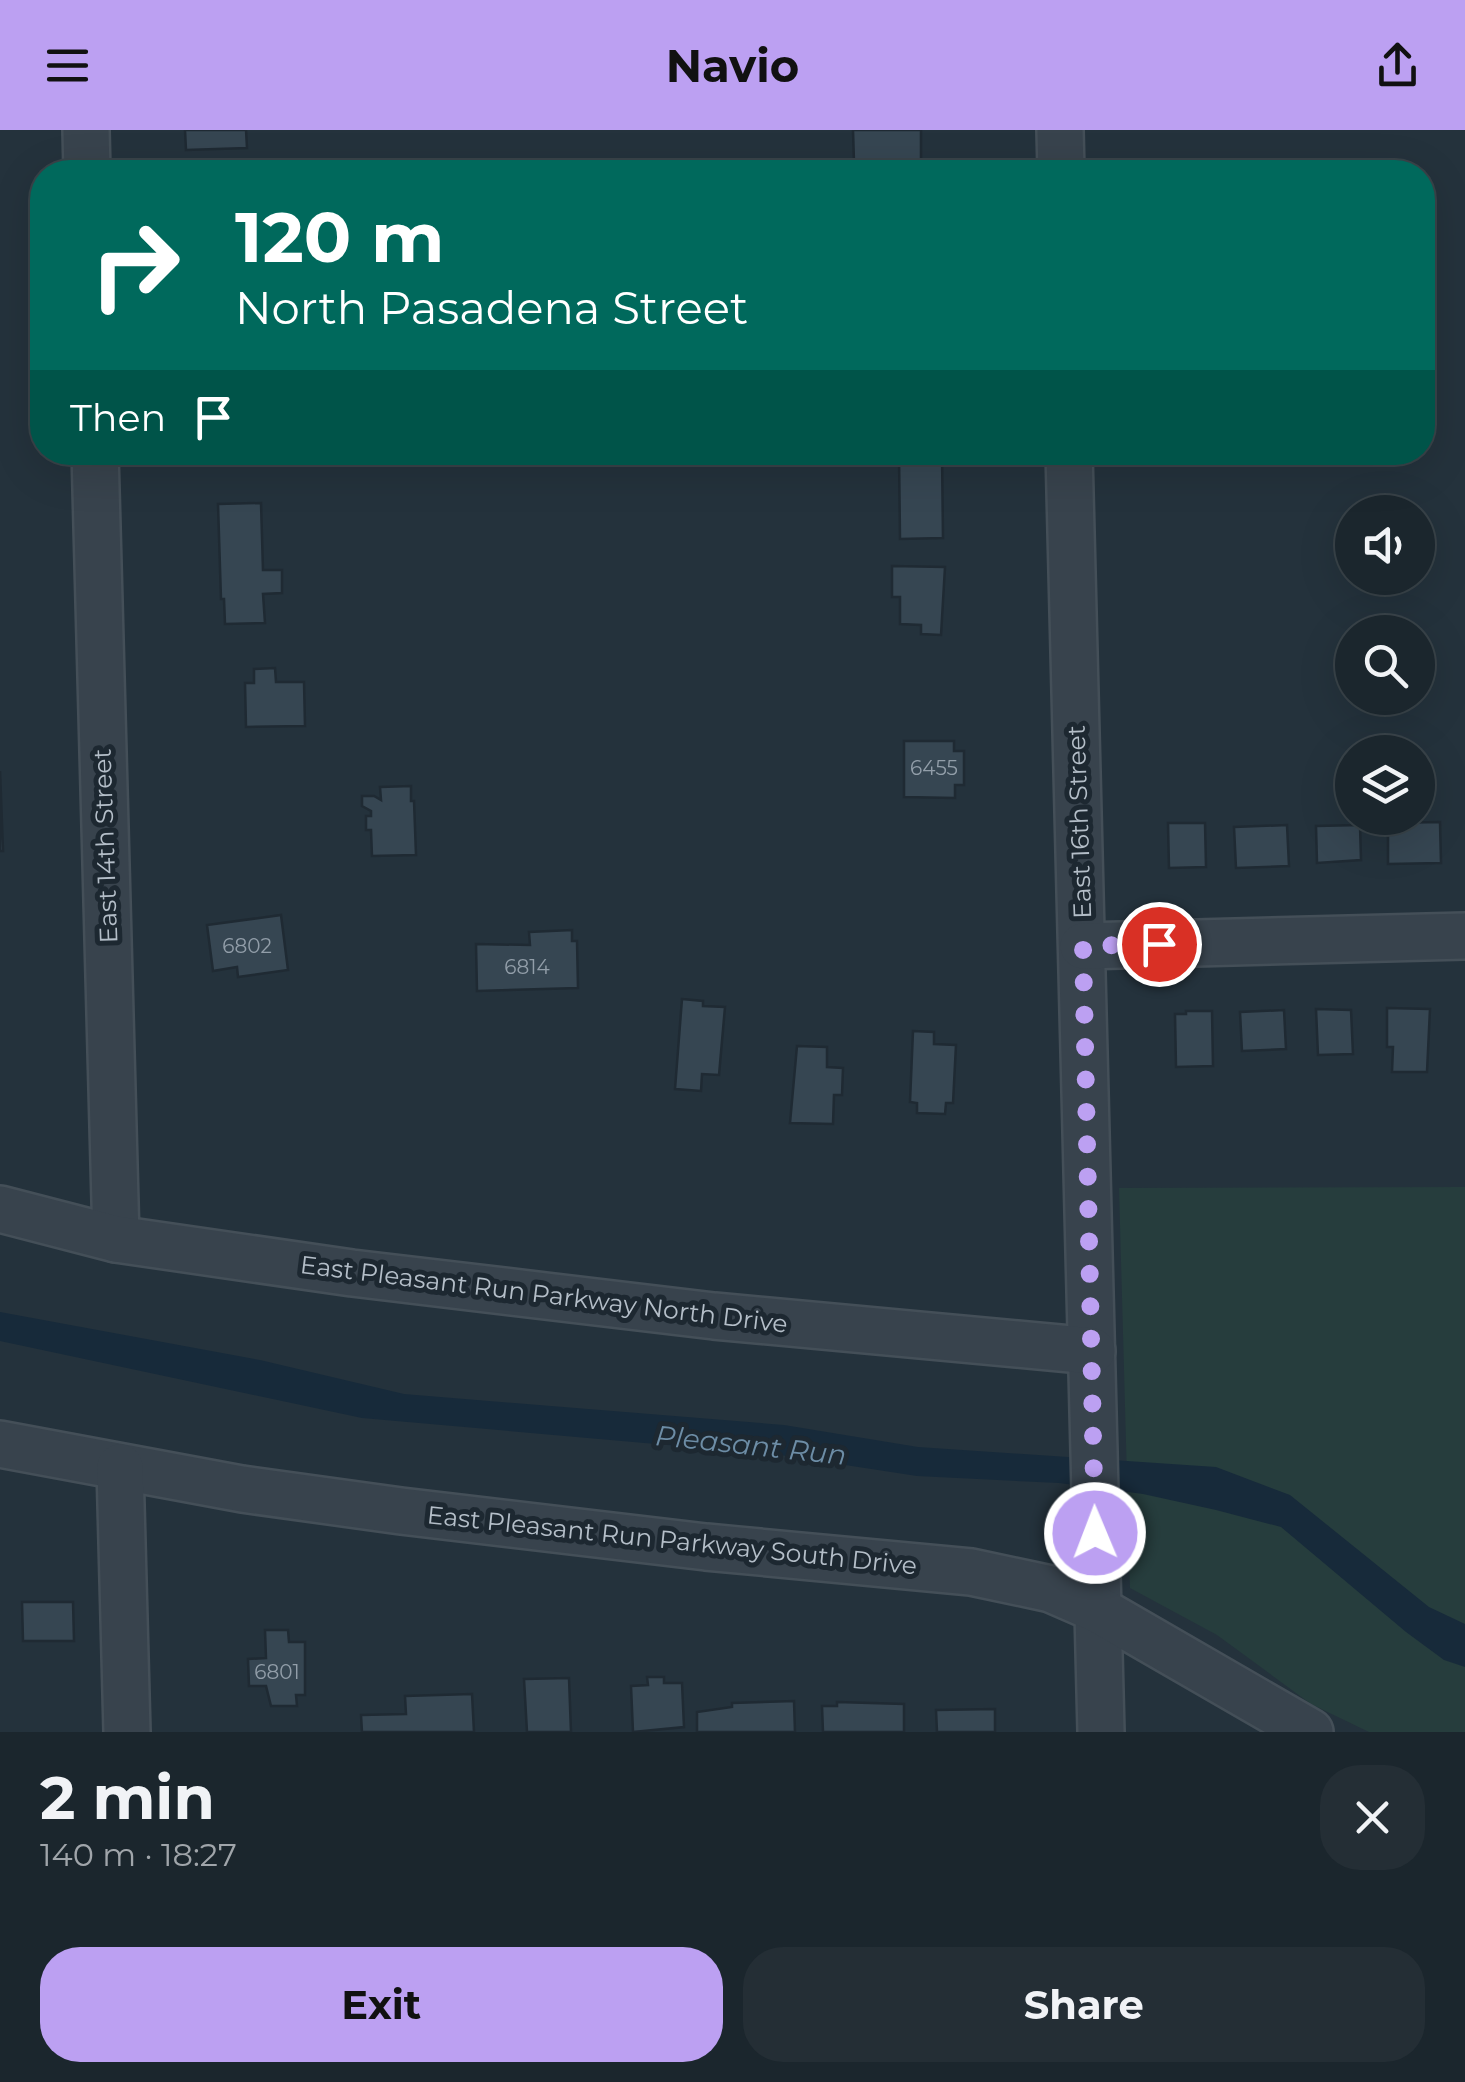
<!DOCTYPE html>
<meta charset="utf-8">
<style>
:root{--surface:#1b262d;--page:#242e35;--text:#f1f3f6;--muted:#a0a5aa;--line:#394349;--accent:#bca0f2}
body{margin:0;font-family:Montserrat,sans-serif;background:var(--page);color:var(--text);height:100vh;display:flex;flex-direction:column;font-size:38px;white-space:nowrap}
*{box-sizing:border-box;margin:0}
p{font-size:32px;color:var(--muted)}
.icon{flex:none;width:55px;height:55px;fill:none;stroke:currentColor;stroke-width:2;stroke-linecap:round;stroke-linejoin:round}
.map{position:relative;height:1602px;overflow:hidden}
.drawer{display:flex;flex-direction:column;background:var(--surface);flex:1}
.drawer>*{flex:none}
.hud{position:absolute;left:30px;top:30px;width:1405px;height:305px;border-radius:40px;box-shadow:0 10px 40px #0002,0 0 0 2px var(--line);background:#00695c;color:#fff;overflow:hidden}
.fabs{position:absolute;left:1335px;top:365px;display:grid;gap:20px}
.fabs a{display:grid;place-items:center;width:100px;height:100px;border-radius:50%;background:var(--surface);box-shadow:0 10px 40px #0002,0 0 0 2px var(--line);font-size:50px}
.pin{position:absolute;display:grid;place-items:center;width:85px;height:85px;color:#fff;margin:-42px;border:5px solid #fff;border-radius:50%;box-shadow:0 2px 10px #0007}
.me{position:absolute;width:110px;margin:-55px;rotate:359deg;stroke-linejoin:round;filter:drop-shadow(0 0 8px #0008)}
.turn{display:flex;align-items:center;gap:35px;height:210px;padding:0 40px;font-size:45px}
.turn .icon{width:130px;height:130px;stroke-width:2.5}
.turn b{display:block;font-size:70px;line-height:85px}
.then{display:flex;align-items:center;height:95px;padding:0 40px;background:#0003;gap:20px;font-size:38px}
.round{display:grid;place-items:center;flex:none;width:105px;height:105px;border-radius:40px;background:var(--page)}
.summary{display:flex;align-items:center;justify-content:space-between;height:170px;padding:0 40px}
h1{font-size:60px;font-weight:700;line-height:75px}
.button{display:flex;gap:20px;margin-top:auto;padding:20px 40px}
.button a{flex:1;height:115px;border-radius:40px;background:var(--accent);color:#111;font-size:40px;font-weight:700;line-height:115px;text-align:center}
.button a+a{background:var(--page);color:var(--text)}
header{display:flex;justify-content:space-between;align-items:center;height:130px;padding:0 40px;background:var(--accent);color:#111;font-size:45px;font-weight:700}
.map>svg:first-child{display:block}
</style>
<header><svg class="icon" aria-label="menu" viewBox="0 0 24 24"><path d="M4 6h16M4 12h16M4 18h16"/></svg>Navio<svg class="icon" aria-label="share" viewBox="0 0 24 24"><path d="M12 15V3M7 8l5-5 5 5M5 13v7h14v-7"/></svg></header>
<div class="map">
<svg width="1465" height="1602" viewBox="0 0 1465 1602">
<rect width="100%" height="100%" fill="#24323c"/>
<polygon fill="#263d3d" points="1465,1057 1465,1602 1369,1602 1311,1574 1217,1505 1130,1458 1119,1058"/>
<polygon fill="#172a3a" points="0,1182 260,1230 404,1264 784,1295 918,1317 1216,1337 1290,1365 1429,1477 1465,1494 1465,1537 1444,1530 1406,1502 1281,1397 1216,1380 1143,1364 1059,1353 917,1346 780,1325 362,1288 0,1211"/>
<g fill="#364652" stroke="#1f2a33" stroke-width="2.5">
<polygon points="185,0 246,0 247,18 186,20"/>
<polygon points="853,0 921,0 921,31 854,32"/>
<polygon points="899,323 942,323 943,408 900,409"/>
<polygon points="261,373 263,440 282,440 282,463 263,464 265,493 225,494 224,469 221,469 218,374"/>
<polygon points="892,436 945,437 941,505 921,504 921,495 900,494 900,467 892,467"/>
<polygon points="275,538 276,552 304,552 305,596 246,597 245,553 254,553 254,539"/>
<polygon points="904,611 954,611 954,621 964,621 964,655 955,655 955,668 904,667"/>
<polygon points="0,641 3,721 0,721"/>
<polygon points="411,656 411,671 414,671 416,725 372,726 371,700 366,700 366,686 371,686 371,681 362,676 362,666 374,666 381,670 380,657"/>
<polygon points="1440,692 1441,733 1388,734 1388,693"/>
<polygon points="1168,693 1205,693 1206,737 1169,738"/>
<polygon points="1287,695 1289,736 1236,738 1234,697"/>
<polygon points="1360,695 1361,730 1317,733 1316,696"/>
<polygon points="281,785 288,840 238,847 237,837 213,841 207,795"/>
<polygon points="572,800 572,811 577,811 578,858 477,861 476,814 530,815 529,802"/>
<polygon points="682,869 703,871 703,876 725,877 719,945 702,944 701,961 675,959"/>
<polygon points="1387,878 1430,879 1427,942 1392,942 1393,917 1387,917"/>
<polygon points="1316,879 1351,880 1353,924 1318,925"/>
<polygon points="1284,880 1286,919 1242,921 1240,882"/>
<polygon points="1186,881 1212,881 1213,936 1176,937 1175,884 1186,884"/>
<polygon points="913,901 934,902 934,914 956,915 953,973 946,973 945,984 917,983 917,973 910,972"/>
<polygon points="797,916 827,917 827,937 843,938 842,965 834,965 833,994 790,993"/>
<polygon points="22,1472 73,1472 74,1511 23,1511"/>
<polygon points="265,1500 288,1500 289,1512 305,1512 305,1565 296,1565 297,1576 271,1576 266,1556 249,1556 248,1529 266,1528"/>
<polygon points="647,1547 664,1547 664,1553 682,1553 684,1597 633,1602 631,1556 648,1555"/>
<polygon points="569,1548 571,1602 527,1602 524,1549"/>
<polygon points="472,1564 474,1602 362,1602 361,1585 406,1584 405,1566"/>
<polygon points="794,1571 795,1602 697,1602 697,1582 732,1577 732,1573"/>
<polygon points="837,1572 904,1574 904,1602 823,1602 822,1576 837,1576"/>
<polygon points="995,1579 995,1602 937,1602 936,1580"/>
</g>
<g fill="none" stroke-linecap="round" stroke-linejoin="round">
<g stroke="#444f58" stroke-width="50">
<g id="minor">
<polyline points="86,0 87,42"/>
<polyline points="1060,0 1061,42"/>
<polyline points="95,322 116,1109"/>
<polyline points="1069,322 1101,1602"/>
<polyline points="1083,816 1465,806"/>
<polyline points="0,1079 116,1109 352,1143 714,1186 1092,1221"/>
<polyline points="0,1314 242,1359 401,1381 706,1417 971,1442 1051,1459 1097,1479 1310,1602"/>
<polyline points="120,1337 127,1602"/>
</g>
</g>
<use href="#minor" stroke="#38434d" stroke-width="45"/>
</g>
<g fill="none" stroke-linecap="round" stroke-linejoin="round">
<polyline stroke="#bca0f2" stroke-width="18" stroke-dasharray="0 32.4" points="1095,1403 1083,816 1159,814"/>
</g>
<g text-anchor="middle" stroke-width="10" stroke-linejoin="round" paint-order="stroke">
<g font-size="20" fill="#929ea9">
<text x="934" y="645">6455</text>
<text x="247" y="823">6802</text>
<text x="527" y="844">6814</text>
<text x="277" y="1549">6801</text>
</g>
<g font-size="25" fill="#b4bec8" stroke="#1d2831">
<text transform="translate(1079 692) rotate(-92)" y="9">East 16th Street</text>
<text transform="translate(105 716) rotate(-92)" y="9">East 14th Street</text>
<text transform="translate(544 1164) rotate(7)" y="9">East Pleasant Run Parkway North Drive</text>
<text transform="translate(672 1410) rotate(6)" y="9">East Pleasant Run Parkway South Drive</text>
</g>
<g font-size="28" font-style="italic" fill="#6d8da6" stroke="#1d2831">
<text transform="translate(751 1315) rotate(6)" y="10">Pleasant Run</text>
</g>
</g>
</svg>
<div class="fabs">
<a><svg class="icon" aria-label="sound" viewBox="0 0 24 24"><path d="M4 9h4l5-4v14l-5-4H4zM17 9q2 3 0 6"/></svg></a>
<a><svg class="icon" aria-label="search" viewBox="0 0 24 24"><circle cx="10" cy="10" r="6"/><path d="M15 15l6 6"/></svg></a>
<a><svg class="icon" aria-label="layers" viewBox="0 0 24 24"><path d="M12 4l9 5-9 5-9-5zM3 14l9 5 9-5"/></svg></a>
</div>
<div class="pin" style="left:1159px;top:814px;background:#d93025"><svg class="icon" aria-label="arrive" viewBox="0 0 24 24"><path d="M6 21V4h12l-3 4 3 4H6"/></svg></div>
<svg class="me" style="left:1095px;top:1403px" viewBox="-20 -20 40 40"><circle r="17" fill="#bca0f2" stroke="#fff" stroke-width="3"/><path d="M0-11L8 9 0 5-8 9z" fill="#fff"/></svg>
<div class="hud">
<div class="turn"><svg class="icon" aria-label="right" viewBox="0 0 24 24"><path d="M7 20v-9h11M14 6l5 5-5 5"/></svg><div><b>120 m</b>North Pasadena Street</div></div>
<div class="then">Then<svg class="icon" aria-label="arrive" viewBox="0 0 24 24"><path d="M6 21V4h12l-3 4 3 4H6"/></svg></div>
</div>
</div>
<section class="drawer">
<div class="summary"><div><h1>2 min</h1><p>140 m · 18:27</p></div><a class="round"><svg class="icon" aria-label="close" viewBox="0 0 24 24"><path d="M6 6l12 12M18 6L6 18"/></svg></a></div>
<div class="button"><a>Exit</a><a>Share</a></div>
</section>
